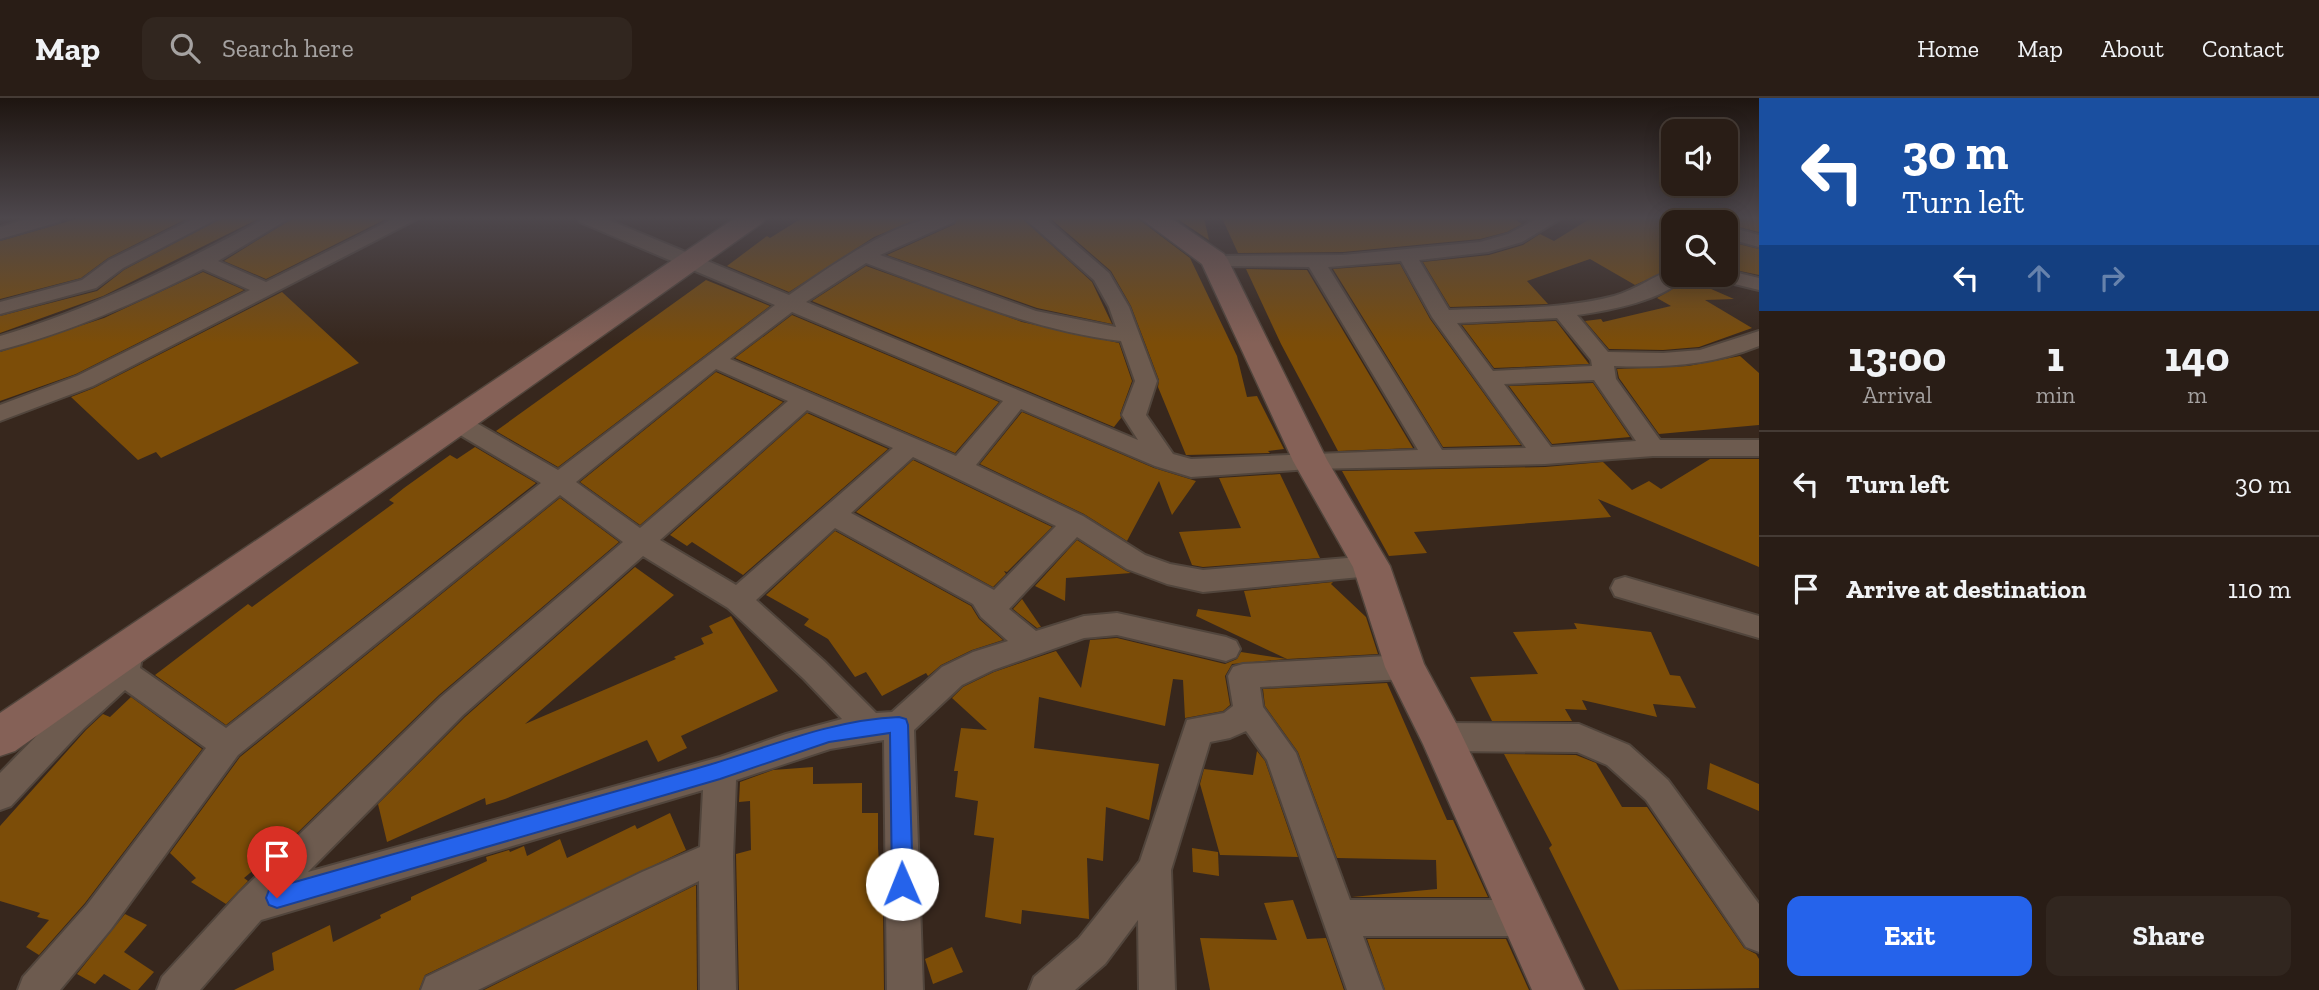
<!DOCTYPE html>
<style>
:root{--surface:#291d16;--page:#31261f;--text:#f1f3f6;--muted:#a5a2a1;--line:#453b35;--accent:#2563eb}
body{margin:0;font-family:"Zilla Slab",serif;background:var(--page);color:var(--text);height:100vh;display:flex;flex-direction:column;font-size:26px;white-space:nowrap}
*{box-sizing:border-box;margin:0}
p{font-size:23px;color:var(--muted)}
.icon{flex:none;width:38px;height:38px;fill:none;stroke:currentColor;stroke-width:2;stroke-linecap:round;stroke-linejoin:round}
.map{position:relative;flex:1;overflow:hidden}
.side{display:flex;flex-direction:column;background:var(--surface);width:560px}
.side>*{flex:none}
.banner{background:#1a4fa0;color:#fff;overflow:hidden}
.tools{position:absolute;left:1661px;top:21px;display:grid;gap:14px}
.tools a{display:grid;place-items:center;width:77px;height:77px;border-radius:14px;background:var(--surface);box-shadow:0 4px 18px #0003,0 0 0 2px var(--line);font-size:35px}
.pin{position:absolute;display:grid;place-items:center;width:60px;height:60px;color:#fff;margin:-72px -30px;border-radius:50% 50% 50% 0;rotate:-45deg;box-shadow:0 0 7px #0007}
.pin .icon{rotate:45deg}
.me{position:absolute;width:77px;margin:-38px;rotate:359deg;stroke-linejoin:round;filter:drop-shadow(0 0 5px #0008)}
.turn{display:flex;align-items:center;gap:24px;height:147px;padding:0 28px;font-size:32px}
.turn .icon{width:91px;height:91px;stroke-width:2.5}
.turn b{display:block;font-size:49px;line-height:60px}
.lanes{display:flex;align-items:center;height:66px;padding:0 28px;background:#0003;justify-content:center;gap:35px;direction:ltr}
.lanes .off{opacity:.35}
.eta{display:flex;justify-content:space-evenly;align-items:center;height:119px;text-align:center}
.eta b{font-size:42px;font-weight:700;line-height:49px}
.cta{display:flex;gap:14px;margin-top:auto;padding:14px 28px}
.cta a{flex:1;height:80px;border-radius:14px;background:var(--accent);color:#fff;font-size:28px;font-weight:700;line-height:80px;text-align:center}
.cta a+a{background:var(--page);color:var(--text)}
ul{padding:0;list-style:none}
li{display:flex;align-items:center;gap:21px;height:105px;padding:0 28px;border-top:2px solid var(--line)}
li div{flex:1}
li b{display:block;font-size:26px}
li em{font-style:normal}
header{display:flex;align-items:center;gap:42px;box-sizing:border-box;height:98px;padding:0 35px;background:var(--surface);border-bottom:2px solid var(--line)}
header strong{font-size:33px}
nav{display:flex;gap:38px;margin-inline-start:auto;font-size:24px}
.search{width:490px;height:63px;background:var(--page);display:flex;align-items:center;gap:18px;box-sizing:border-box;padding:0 24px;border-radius:14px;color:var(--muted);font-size:26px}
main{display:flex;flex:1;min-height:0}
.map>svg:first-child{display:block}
</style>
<header>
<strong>Map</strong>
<div class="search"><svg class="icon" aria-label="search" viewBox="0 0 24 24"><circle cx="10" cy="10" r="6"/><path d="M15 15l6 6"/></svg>Search here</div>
<nav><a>Home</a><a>Map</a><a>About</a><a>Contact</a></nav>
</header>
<main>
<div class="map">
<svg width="1759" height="892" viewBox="0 0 1759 892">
<rect width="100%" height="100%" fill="#37271d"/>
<g fill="#7c4d08">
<polygon points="80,120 188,120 108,160 81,180 0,201 0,143"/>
<polygon points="222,120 260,120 103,198 0,235 0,218 97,193 124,172"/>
<polygon points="293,120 388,120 266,181 224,163"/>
<polygon points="802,120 920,120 874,139 789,194 727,168 767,138 770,140"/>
<polygon points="958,120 1022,120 1092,184 1112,226 1037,210 887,157 955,126"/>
<polygon points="1050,120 1137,120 1190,160 1237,258 1247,299 1257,298 1284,351 1268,353 1270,355 1186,357 1158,289 1159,282 1131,208 1111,173"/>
<polygon points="1176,120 1204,120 1209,142"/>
<polygon points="1222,120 1513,120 1522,126 1507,134 1480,141 1343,154 1238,155"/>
<polygon points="1591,120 1658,120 1673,129 1673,170 1635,187 1590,161 1527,183 1548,206 1450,209 1423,164 1489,157 1523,147 1540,136 1554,143"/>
<polygon points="1726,120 1759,120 1759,134 1726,126"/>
<polygon points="1726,143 1759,151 1759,177 1726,170"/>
<polygon points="1400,166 1430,221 1521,347 1443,349 1333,171"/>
<polygon points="866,168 1022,224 1119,245 1132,283 1120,316 1121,320 1114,329 812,203"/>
<polygon points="1246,171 1307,172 1413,350 1338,353 1281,246"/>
<polygon points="203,174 244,192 76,276 0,303 0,254 104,220"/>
<polygon points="1686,180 1734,201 1705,202 1752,230 1699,249 1663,252 1609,251 1585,223 1601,221 1603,224 1671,208 1657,200 1678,188"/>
<polygon points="706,182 770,208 558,369 496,333"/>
<polygon points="282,194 359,265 161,360 156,354 138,362 71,299 94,290"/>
<polygon points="792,217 999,304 955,355 735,260"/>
<polygon points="1556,223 1589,266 1494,270 1462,227"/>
<polygon points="1740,258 1759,275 1759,327 1659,336 1619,280 1617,271 1688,268"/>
<polygon points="716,274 783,304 640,427 580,384"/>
<polygon points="1593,285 1630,339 1552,346 1509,288"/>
<polygon points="1022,314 1154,370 1196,383 1172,417 1159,383 1127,443 1084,416 980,366"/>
<polygon points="807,315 888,351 743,477 692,444 687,448 670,437"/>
<polygon points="475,349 536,385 226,627 155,577 248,506 252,509 394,405 389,402 404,390 450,357 457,361"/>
<polygon points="1710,361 1759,361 1759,469 1598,401 1611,419 1414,434 1427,455 1389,458 1342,373 1545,369 1603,364 1632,392 1649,383 1661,391"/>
<polygon points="913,362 1052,429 1007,474 1004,473 1006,476 993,489 856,414"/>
<polygon points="1280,376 1320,460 1203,469 1192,467 1179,434 1241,430 1219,380"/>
<polygon points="560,400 619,444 439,597 293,739 244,780 248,783 226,806 191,784 196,780 170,755 240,659"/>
<polygon points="835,433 971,508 979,521 1003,542 972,552 941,567 928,578 926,575 882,598 866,574 855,579 828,541 804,527 809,521 766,497"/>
<polygon points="1077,442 1126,473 1131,475 1066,480 1065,503 1035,488"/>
<polygon points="635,469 674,497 525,626 676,561 674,559 704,546 701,540 713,535 709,528 731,518 778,593 681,638 687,650 658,664 647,642 505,701 486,707 485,700 387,744 378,706 465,619"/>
<polygon points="1333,484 1331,486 1366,519 1378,556 1287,561 1196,518 1198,511 1251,519 1244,493"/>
<polygon points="1022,501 1041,529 1037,530 1013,511"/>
<polygon points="1574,525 1651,534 1670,577 1680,578 1696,610 1653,606 1657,619 1582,602 1587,612 1565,611 1572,623 1492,623 1470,579 1538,576 1513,534 1577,531"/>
<polygon points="1117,540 1225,566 1237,561 1241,554 1287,561 1232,566 1225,578 1230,607 1223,613 1185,620 1183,582 1173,581 1165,628 1039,599 1034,650 1159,666 1149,722 1106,709 1103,763 1087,760 1089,821 1022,812 1021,826 985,819 994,740 974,737 978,703 955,699 958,673 954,673 961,630 987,632 952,600 963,589 994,574 1056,553 1081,590 1090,542"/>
<polygon points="1387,585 1447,722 1453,722 1488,799 1352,799 1437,791 1436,762 1337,760 1298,654 1265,608 1263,591"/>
<polygon points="131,599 202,651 85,805 39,857 26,849 49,822 37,819 40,815 0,803 0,728 86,632 103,616 110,619"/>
<polygon points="1257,653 1265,663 1298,759 1220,757 1200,686 1204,671 1253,677"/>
<polygon points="1504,656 1576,657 1596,665 1622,709 1647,709 1744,850 1756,856 1759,861 1759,890 1619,892 1549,750 1552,747"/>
<polygon points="1710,665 1759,686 1759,713 1707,691"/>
<polygon points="813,669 813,686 862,685 862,715 878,715 878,750 883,811 884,892 739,892 736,756 751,752 750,703 739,704 740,684 773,672"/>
<polygon points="670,715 686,752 425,877 419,892 234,892 274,872 272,855 330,827 333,844 381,820 380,817 411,802 411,799 487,763 486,759 509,752 510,754 524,748 527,758 560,741 567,760 635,727 637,731"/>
<polygon points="1192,750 1218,754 1219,778 1193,774"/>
<polygon points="696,787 697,892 484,892"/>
<polygon points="1293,802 1307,841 1326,840 1344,892 1210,892 1200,840 1277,842 1264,805"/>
<polygon points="125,816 147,827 124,854 154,874 138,892 131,892 104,876 95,886 77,876"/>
<polygon points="1367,841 1506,841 1529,892 1385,892"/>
<polygon points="952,849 963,874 933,886 925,861"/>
</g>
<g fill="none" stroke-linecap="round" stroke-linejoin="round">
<g stroke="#51453c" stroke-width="4">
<g id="street">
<polygon points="30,120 61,120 59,124 0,141 0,129"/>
<polygon points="195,120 219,120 123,170 96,190 0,216 0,204 82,182 109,162"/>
<path d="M266,120H290L218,163L266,184L395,120H419L93,288L0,323V307L77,278L250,192L203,171C138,204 70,234 0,252V238C98,209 177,167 266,120Z"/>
<path d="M578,120H604L789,197C823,173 888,128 928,121C937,119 947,120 956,120L954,124L880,157L1036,213L1116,229L1109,209L1094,182L1024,120H1045L1109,175L1129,209L1157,283L1146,317L1173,356L1191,361L1418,352L1309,169L1214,168L1204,162L1207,158L1343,157L1480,144L1508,136L1538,120H1562L1522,144L1488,154L1419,162L1449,212C1504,210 1561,212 1614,198C1636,192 1654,177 1673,172V177H1685C1669,202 1606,213 1577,217L1608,254L1663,255L1700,252L1759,233V248C1712,267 1665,270 1614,268L1616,281L1660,342H1759V358H1653L1545,366L1310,371L1191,379L1155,368L1021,311L976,367L1083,418L1145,457L1170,466L1203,472L1371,458L1380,461L1384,468L1380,475L1371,478L1203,494L1167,486L1127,471L1077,439L1009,511L1036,533L1084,518L1117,515L1226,539L1236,543L1240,551L1236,559L1226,563L1117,537L1084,540L993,572L962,587L914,632L923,892H887L884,642L830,651L736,682L733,759L736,892H700L699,783L478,892H421L426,879L642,774L700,749L703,692L261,822L200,892H157L162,879L239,795L441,599L623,444L560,397L238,657L111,831L60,892H18L23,879L87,807L206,650L125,592L84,630L11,708L0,712V675L62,612L111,569L120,541L130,537L140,541L144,549L140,570L226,630L541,385L450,331L446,325L450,319L458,317L466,319L558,372L775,207L580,124ZM1401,163L1432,219L1526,350L1442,352L1328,169ZM866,165C949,196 1031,232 1121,243L1135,283L1122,317L1138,342L806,204ZM792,214L1003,303L956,358L730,261ZM1557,220L1591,262L1592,268L1493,273L1457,225ZM716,271L788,303L640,430L576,384ZM1594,282L1636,343L1551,349L1504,286ZM807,312L893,350L736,487L660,442ZM913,359L1056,428L994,492L851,415ZM835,430L973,506L981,519L1008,543L973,554L942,569L892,614L876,615L824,563L756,502ZM643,458L728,510L804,581L842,621L786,636L720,659L308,774L463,617Z"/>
<polygon points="1661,120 1692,120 1694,124 1673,124 1673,126"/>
<polygon points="1726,128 1759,137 1759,149 1726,140"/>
<polygon points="1726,172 1759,180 1759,192 1714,181 1711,177 1726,177"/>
<polygon points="1625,479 1759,518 1759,540 1615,498 1611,490 1615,482"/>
<polygon points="1405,557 1415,560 1420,569 1415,578 1405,581 1260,589 1263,609 1296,655 1350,802 1524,802 1536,808 1542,820 1536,832 1524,838 1363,838 1383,892 1347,892 1267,662 1246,633 1230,640 1210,644 1171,772 1175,892 1139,892 1138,822 1105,866 1075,892 1029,892 1034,879 1079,840 1140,763 1187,622 1224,615 1233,608 1228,578 1233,569 1243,566"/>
<polygon points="1441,625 1579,626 1629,647 1668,682 1759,806 1759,854 1746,849 1646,702 1607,667 1577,654 1441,653 1430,649 1426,639 1430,629"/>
</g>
</g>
<g stroke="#51453c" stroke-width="3">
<g id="secondary">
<polygon points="735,120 766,120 762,125 15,653 0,658 0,615"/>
<polygon points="1140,120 1171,120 1224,156 1228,162 1327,362 1390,468 1424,566 1456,625 1584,892 1532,892 1423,646 1385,569 1353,469 1293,363 1202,166"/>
</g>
</g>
<use href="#street" fill="#6d5b4f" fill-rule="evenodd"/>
<use href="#secondary" fill="#856157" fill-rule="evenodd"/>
</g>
<linearGradient id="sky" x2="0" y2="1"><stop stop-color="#1e1510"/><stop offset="0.49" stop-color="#4d474c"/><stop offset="1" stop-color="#4d474c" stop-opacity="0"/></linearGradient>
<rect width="1759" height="245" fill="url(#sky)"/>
<path fill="#2563eb" stroke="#184099" stroke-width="2" d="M899,619L906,621L908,627L913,786L910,793L902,796L895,793L892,786L890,635L829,644L720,681L277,810L269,807L266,800L269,792L277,789C416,750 555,710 695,671C763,652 827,622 899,619Z"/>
</svg>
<div class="tools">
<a><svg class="icon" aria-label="sound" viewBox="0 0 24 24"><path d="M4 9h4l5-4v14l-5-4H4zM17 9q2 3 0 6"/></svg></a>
<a><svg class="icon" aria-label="search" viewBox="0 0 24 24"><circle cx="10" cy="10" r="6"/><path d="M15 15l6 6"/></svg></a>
</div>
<div class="pin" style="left:277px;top:800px;background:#d93025"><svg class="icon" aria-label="arrive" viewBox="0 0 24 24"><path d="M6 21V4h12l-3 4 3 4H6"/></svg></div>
<svg class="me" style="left:902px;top:786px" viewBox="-20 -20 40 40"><circle r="19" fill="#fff"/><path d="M0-13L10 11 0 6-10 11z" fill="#2563eb"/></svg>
</div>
<section class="side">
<div class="banner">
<div class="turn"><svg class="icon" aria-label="left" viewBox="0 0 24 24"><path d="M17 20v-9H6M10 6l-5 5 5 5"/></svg><div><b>30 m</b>Turn left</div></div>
<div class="lanes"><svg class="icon" aria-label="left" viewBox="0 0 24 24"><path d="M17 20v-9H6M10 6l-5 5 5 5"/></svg><svg class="icon off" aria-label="ahead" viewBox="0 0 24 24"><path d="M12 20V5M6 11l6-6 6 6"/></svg><svg class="icon off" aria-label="right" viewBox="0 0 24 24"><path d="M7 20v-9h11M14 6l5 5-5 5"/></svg></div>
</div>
<div class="eta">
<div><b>13:00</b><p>Arrival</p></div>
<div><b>1</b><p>min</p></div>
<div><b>140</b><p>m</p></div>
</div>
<ul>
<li><svg class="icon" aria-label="left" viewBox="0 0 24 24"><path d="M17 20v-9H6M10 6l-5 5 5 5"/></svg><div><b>Turn left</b></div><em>30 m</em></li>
<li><svg class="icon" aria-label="arrive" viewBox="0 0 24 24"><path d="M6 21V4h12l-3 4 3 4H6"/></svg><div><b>Arrive at destination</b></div><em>110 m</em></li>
</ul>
<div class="cta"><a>Exit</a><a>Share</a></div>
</section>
</main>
